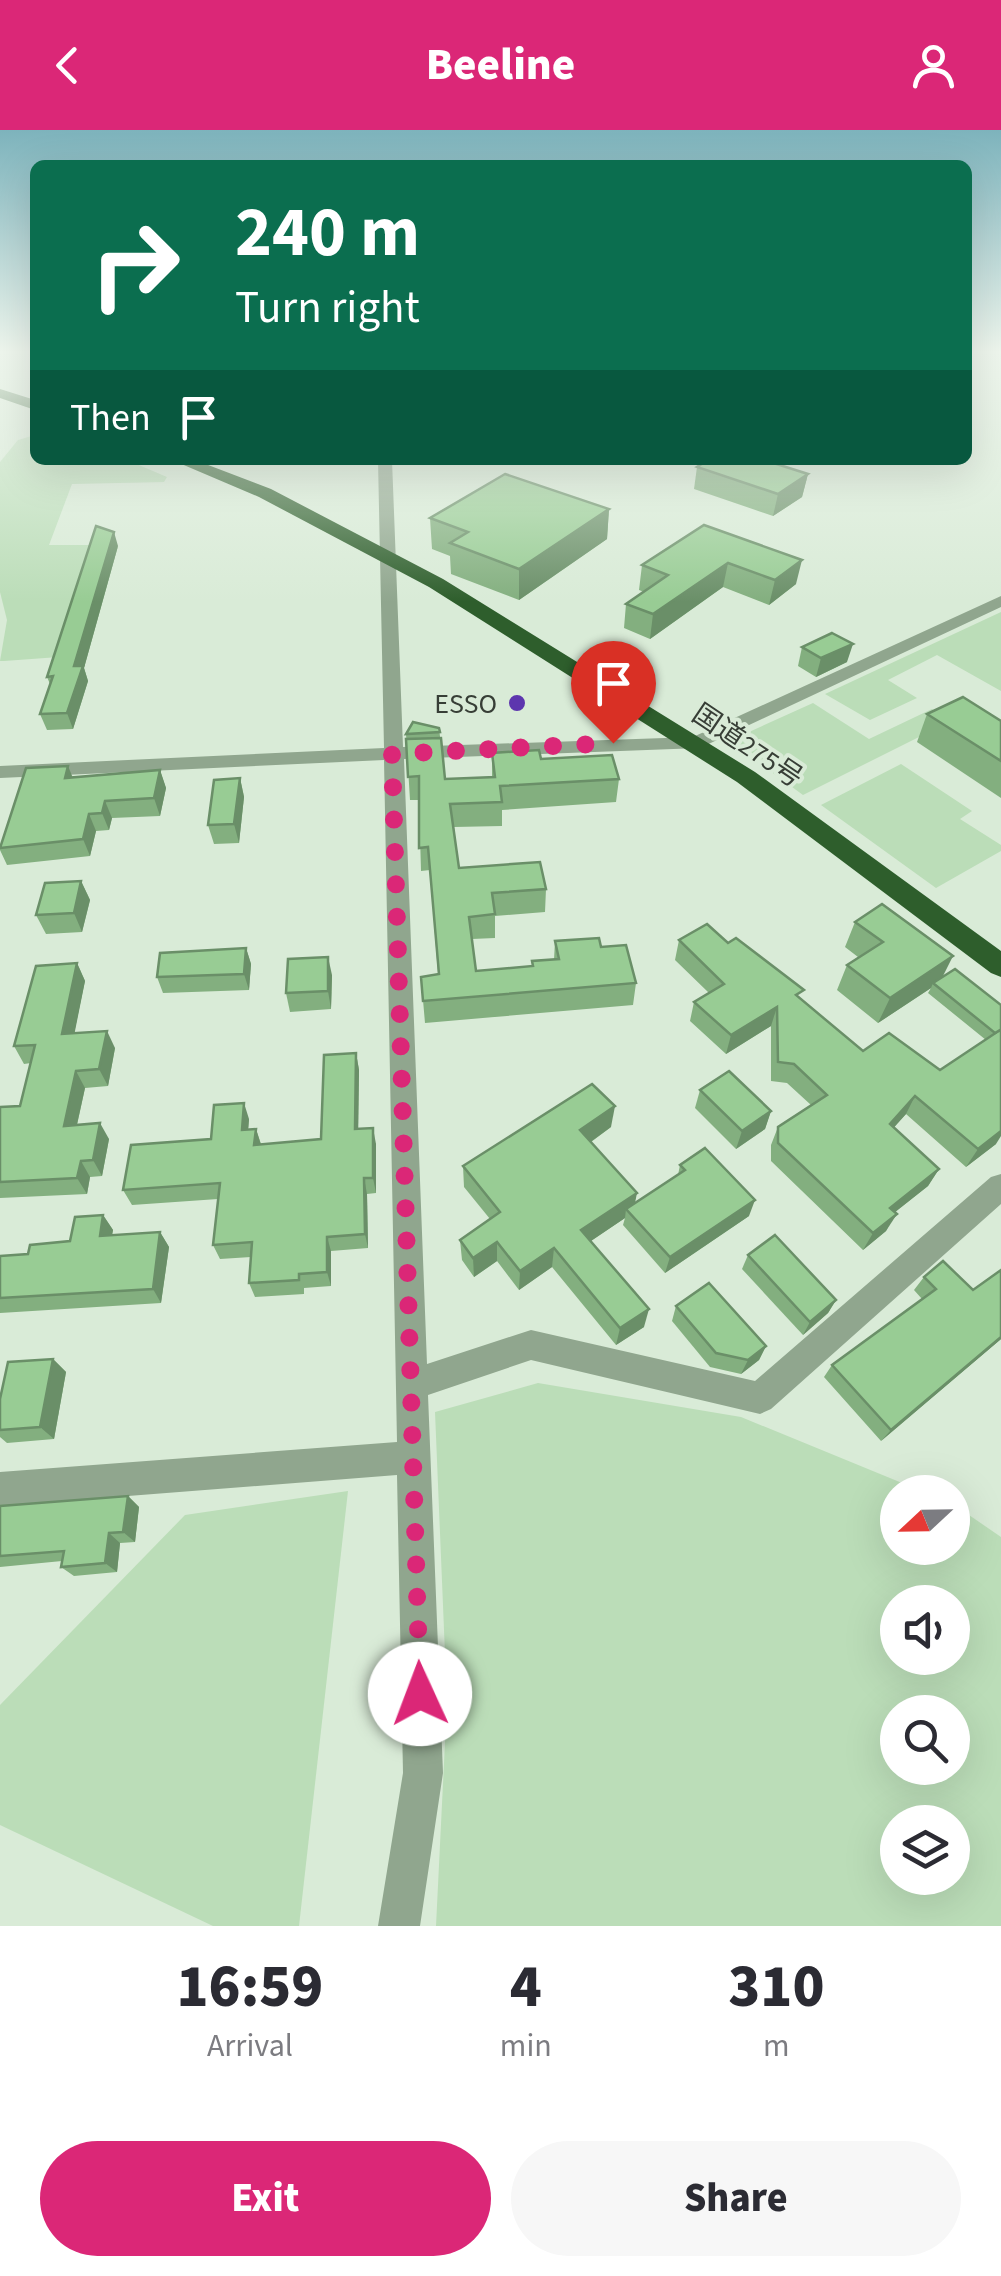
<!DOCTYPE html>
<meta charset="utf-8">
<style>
:root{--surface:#fff;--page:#f7f7f7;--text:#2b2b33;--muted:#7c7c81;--accent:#db2777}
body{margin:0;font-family:"Source Sans 3","Noto Sans JP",sans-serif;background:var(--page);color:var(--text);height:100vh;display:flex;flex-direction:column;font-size:38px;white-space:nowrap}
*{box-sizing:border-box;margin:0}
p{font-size:32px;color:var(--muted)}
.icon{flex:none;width:55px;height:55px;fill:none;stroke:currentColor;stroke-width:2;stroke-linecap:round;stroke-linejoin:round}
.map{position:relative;height:1796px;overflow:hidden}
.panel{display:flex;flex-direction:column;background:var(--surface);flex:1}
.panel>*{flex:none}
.guide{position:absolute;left:30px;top:30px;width:942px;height:305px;border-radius:15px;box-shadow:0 10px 40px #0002;background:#0b6e4f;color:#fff;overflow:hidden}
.needle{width:65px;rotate:248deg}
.tools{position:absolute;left:880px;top:1345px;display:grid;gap:20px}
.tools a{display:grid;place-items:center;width:90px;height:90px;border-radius:50%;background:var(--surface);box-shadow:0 10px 40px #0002;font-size:50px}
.pin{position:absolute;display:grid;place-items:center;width:85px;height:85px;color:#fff;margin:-102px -42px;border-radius:50% 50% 50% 0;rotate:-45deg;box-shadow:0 0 10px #0007}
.pin .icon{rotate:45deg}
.me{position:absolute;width:110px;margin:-55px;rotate:358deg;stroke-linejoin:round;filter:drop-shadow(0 0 8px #0008)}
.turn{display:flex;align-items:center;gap:35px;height:210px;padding:0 40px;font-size:45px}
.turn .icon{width:130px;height:130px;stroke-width:2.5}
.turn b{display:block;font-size:70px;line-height:85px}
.then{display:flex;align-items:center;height:95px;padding:0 40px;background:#0003;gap:20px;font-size:38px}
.eta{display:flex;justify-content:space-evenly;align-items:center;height:170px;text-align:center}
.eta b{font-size:60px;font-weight:800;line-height:70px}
.cta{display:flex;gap:20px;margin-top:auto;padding:20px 40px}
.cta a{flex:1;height:115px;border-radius:60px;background:var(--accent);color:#fff;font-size:40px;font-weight:800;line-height:115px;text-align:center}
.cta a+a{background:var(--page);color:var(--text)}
header{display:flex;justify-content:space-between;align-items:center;height:130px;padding:0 40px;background:var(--accent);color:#fff;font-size:45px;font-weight:800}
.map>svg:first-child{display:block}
</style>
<header><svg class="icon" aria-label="back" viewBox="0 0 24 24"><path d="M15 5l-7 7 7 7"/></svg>Beeline<svg class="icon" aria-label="person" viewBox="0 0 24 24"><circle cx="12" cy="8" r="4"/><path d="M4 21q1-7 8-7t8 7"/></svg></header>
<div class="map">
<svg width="1001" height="1796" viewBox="0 0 1001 1796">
<rect width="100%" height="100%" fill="#d9ebd7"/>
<g fill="#bbddb8" fill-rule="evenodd">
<polygon points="35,305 35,330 127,330 167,347 164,352 72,354 49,415 95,415 59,527 4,531 0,531 7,490 0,462 0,332 18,310"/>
<polygon points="1001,482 1001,561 937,525 888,550 917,568 870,590 825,564"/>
<polygon points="813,573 869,609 932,579 951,591 803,665 729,611"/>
<polygon points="901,634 972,681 960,689 1001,715 1001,721 936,758 821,675"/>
<path d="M538,1253L741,1287L924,1362H898V1418H952L953,1374L1001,1407V1796H436L447,1572L435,1282ZM898,1472H952V1528H898ZM952,1582V1638H898V1582ZM952,1692V1748H898V1692Z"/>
<polygon points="348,1361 299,1796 213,1796 0,1695 0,1575 185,1385"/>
</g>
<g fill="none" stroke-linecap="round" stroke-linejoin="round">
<polygon fill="#90a68e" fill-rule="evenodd" points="378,330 392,330 403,617 693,607 1001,466 1001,477 700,618 404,629 427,1234 531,1200 755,1251 991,1047 1001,1044 1001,1074 771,1279 760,1284 531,1230 428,1265 443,1643 420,1796 378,1796 403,1643 397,1345 0,1376 0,1342 397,1312 384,630 0,648 0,636 384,618"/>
<g fill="#2e5e2c" fill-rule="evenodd">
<polygon points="0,259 35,270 35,280 0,268"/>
<polygon points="172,330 195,330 271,359 443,449 755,642 1001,821 1001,847 991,843 737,652 429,457 259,367"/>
</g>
</g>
<g fill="#83af7f">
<polygon points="409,330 456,330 456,332 410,335"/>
<polygon points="697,337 808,344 802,367 773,386 694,359"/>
<polygon points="609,379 607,409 519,470 451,444 450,426 432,419 430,388"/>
<polygon points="704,395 796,454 769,475 723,457 650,509 624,498 626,474 644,462 639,460 642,435"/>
<polygon points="118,416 84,538 88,551 73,599 47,600 40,584 50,554 47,547"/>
<polygon points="802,517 847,532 816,547 798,536"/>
<polygon points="927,584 1001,591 1001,668 917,612"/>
<polygon points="439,598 445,649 492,647 492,623 541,629 619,649 616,672 502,680 502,696 454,697 459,738 546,759 545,782 495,786 495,808 472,809 476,841 532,836 532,831 554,830 555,811 601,817 636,853 633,875 425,893 421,847 438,844 430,740 421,741 419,670 410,670 406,604"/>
<polygon points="160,640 166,658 160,686 112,688 109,700 96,701 90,726 7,735 0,720 0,715 73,647"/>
<polygon points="240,648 244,667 239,713 214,714 208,695"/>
<polygon points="81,751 90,770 82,802 46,804 36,785"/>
<polygon points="855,792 942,848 1001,875 996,1014 966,1037 906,984 894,997 939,1039 928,1056 895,1082 886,1101 863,1120 771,1031 771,1015 778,997 811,975 787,953 771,951 771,896 726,924 690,891 694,872 709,863 675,830 679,810 800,869 863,921 940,940 986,910 928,863 931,858 878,893 837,860 847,835 858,827 845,817"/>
<polygon points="246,818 251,834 249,860 163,863 157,847"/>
<polygon points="77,833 85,851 74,903 115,918 108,956 85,958 77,995 109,1009 102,1046 90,1047 87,1064 0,1068 0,977 20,976 31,933 24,934 14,916"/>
<polygon points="332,845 331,879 290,882 286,863"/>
<polygon points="356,923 359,940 358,999 376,1014 376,1063 367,1064 368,1118 331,1121 331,1156 304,1158 304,1164 255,1167 249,1153 251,1127 220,1129 213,1115 218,1069 132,1075 123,1060 211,1009 249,989 248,999 256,999 261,1014 321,1009"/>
<polygon points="700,960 771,981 765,999 736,1019 695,978"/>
<polygon points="611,997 591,1012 635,1074 678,1045 680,1035 749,1086 665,1143 623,1095 625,1088 591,1111 644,1197 616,1215 552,1137 519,1160 497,1131 474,1147 462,1130 460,1110 490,1089 464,1057 463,1036"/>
<polygon points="103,1085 113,1100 112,1105 160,1102 169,1117 161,1173 0,1183 0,1126 28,1124 70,1111"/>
<polygon points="748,1125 836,1170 828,1183 803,1205 742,1139"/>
<polygon points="924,1147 1001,1209 881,1311 824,1247 832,1235 922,1169 914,1160"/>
<polygon points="676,1176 766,1216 759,1230 741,1244 710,1237 672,1191"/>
<polygon points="53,1229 66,1242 54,1309 7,1313 0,1307 0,1269"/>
<polygon points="128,1366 139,1377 135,1412 120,1413 117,1442 74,1446 61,1437 62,1431 0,1437 0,1376"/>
</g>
<g fill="#6a8f68">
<polygon points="808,344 802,367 773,386 778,364"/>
<polygon points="609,379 607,409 519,470 519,439"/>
<polygon points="114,402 118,416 84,538 88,551 73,599 67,583 74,536"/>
<polygon points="802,430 796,454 769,475 775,450"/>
<polygon points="728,433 723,457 650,509 653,484"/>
<polygon points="853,514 847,532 816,547 821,528"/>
<polygon points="68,636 75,653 65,648"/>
<polygon points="160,640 166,658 160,686 154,668"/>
<polygon points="240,648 244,667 239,713 234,694"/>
<polygon points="105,671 112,688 109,700 102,683"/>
<polygon points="89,684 96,701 90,726 83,709"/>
<polygon points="81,751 90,770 82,802 74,783"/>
<polygon points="246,818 251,834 249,860 244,844"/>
<polygon points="953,826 940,852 933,853 931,858 878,893 890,868"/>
<polygon points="328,827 332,845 331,879 328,861"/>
<polygon points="77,833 85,851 71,921 62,904"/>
<polygon points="777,877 771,896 726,924 731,905"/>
<polygon points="107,901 115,918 108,956 99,939"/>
<polygon points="356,923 359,940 358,1015 355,999"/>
<polygon points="76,941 85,958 73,1012 64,996"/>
<polygon points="915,966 906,984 881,1012 890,994"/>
<polygon points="244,973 249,989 247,1016 242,1000"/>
<polygon points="615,976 611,997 578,1021 580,1000"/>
<polygon points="771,981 765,999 736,1019 742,1001"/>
<polygon points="100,993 109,1009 102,1046 93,1030"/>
<polygon points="373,998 376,1014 376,1063 373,1048"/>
<polygon points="1001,998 1001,1006 996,1014 966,1037 978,1019"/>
<polygon points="256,999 261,1015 254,1015"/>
<polygon points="81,1031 90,1047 87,1064 77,1048"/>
<polygon points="939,1039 928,1056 880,1094 890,1078"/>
<polygon points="364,1048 367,1064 368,1118 365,1104"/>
<polygon points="637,1063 633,1083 626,1079 625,1088 579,1119 581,1100"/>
<polygon points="755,1070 749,1086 665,1143 670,1127"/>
<polygon points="897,1084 886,1101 863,1120 873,1103"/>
<polygon points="103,1085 113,1100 109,1121 100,1106"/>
<polygon points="160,1102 169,1117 161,1173 153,1159"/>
<polygon points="327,1107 331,1121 331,1156 327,1142"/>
<polygon points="497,1112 497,1131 474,1147 473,1128"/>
<polygon points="554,1118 552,1137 519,1160 520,1141"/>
<polygon points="836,1170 828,1183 803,1205 810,1192"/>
<polygon points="649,1179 644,1197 616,1215 620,1198"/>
<polygon points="1001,1207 1001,1209 881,1311 891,1300"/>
<polygon points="766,1216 759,1230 741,1244 748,1230"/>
<polygon points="53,1229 66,1242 54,1309 40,1297"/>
<polygon points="128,1366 139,1377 135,1412 123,1402"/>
<polygon points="109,1403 120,1413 117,1442 105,1433"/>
</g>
<g fill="#98cc94" stroke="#6a8f68" stroke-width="2.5">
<polygon points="708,330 764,330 808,344 778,364 697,337"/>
<polygon points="505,344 609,379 519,439 450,413 468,402 430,388"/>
<polygon points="704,395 802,430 775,450 728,433 653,484 626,474 668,445 642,435"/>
<polygon points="96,396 114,402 74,536 83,536 67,583 40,584 53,546 47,547"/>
<polygon points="832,503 853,514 821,528 802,517"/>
<polygon points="963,567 1001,591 1001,631 927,584"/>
<polygon points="413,592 439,598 440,602 406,604"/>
<polygon points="441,608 445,649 495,647 492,623 539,620 541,629 612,625 619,649 500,656 502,672 450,674 459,738 540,732 546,759 492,763 495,784 469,787 476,841 533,836 532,831 559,829 555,811 599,808 601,817 626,815 636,853 423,871 421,847 439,844 428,717 419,718 419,646 408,647 406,609"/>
<polygon points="68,636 65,648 160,640 154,668 105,671 102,683 89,684 83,709 0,718 26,638"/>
<polygon points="240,648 234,694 208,695 214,650"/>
<polygon points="81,751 74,783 36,785 45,753"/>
<polygon points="882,774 953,826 890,868 847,835 883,812 855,792"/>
<polygon points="707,794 728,813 736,808 804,860 796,865 863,921 889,903 940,940 1000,900 1001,902 1001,1001 978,1019 915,966 890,994 939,1039 890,1078 897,1084 873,1103 778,1013 778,997 827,965 794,934 778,932 777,877 731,905 694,872 724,854 679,810"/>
<polygon points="246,818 244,844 157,847 160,823"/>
<polygon points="328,827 328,861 286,863 288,829"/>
<polygon points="77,833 62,904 107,901 99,939 76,941 64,996 100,993 93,1030 81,1031 77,1048 0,1052 0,977 20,976 35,915 14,916 36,836"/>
<polygon points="955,839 1001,875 1001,902 1000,900 995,903 933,853"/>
<polygon points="356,923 355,999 373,998 373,1048 364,1048 365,1104 327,1107 327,1142 299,1144 299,1150 249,1153 252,1112 213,1115 220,1053 123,1060 131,1015 211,1009 214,975 244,973 242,1000 256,999 254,1015 321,1009 324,925"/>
<polygon points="729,941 771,981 742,1001 700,960"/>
<polygon points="592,954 615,976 580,1000 637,1063 581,1100 649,1179 620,1198 554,1118 520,1141 497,1112 473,1128 460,1110 500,1082 463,1036"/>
<polygon points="705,1018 755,1070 670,1127 626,1079 685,1040 680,1035"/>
<polygon points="103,1085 100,1106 160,1102 153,1159 0,1168 0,1126 28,1124 30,1115 70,1111 75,1087"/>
<polygon points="775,1105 836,1170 810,1192 748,1125"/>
<polygon points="943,1131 973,1160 1001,1140 1001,1207 891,1300 832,1235 936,1159 924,1147"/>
<polygon points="709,1153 766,1216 748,1230 716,1223 676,1176"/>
<polygon points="53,1229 40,1297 0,1300 0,1269 8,1232"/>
<polygon points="128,1366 123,1402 109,1403 105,1433 61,1437 64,1421 0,1426 0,1376"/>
</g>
<linearGradient id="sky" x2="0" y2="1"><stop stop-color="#7db3bc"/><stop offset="0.47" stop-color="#eef6ed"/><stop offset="1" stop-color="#eef6ed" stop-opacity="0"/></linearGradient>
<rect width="1001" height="472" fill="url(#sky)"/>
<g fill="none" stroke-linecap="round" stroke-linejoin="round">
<polyline stroke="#db2777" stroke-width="18" stroke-dasharray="0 32.4" points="420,1564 392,624 613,613"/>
</g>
<circle fill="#5d36ae" stroke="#d9ebd7" stroke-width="4" cx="517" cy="573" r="10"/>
<g text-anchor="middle" stroke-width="8" stroke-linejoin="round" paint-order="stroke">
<g font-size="28" fill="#373e36" stroke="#d9ebd7" text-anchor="end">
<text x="497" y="583">ESSO</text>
</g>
<g font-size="28" fill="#373e36" stroke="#d9ebd7">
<text transform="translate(748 615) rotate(34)" y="10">国道275号</text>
</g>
</g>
</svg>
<div class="tools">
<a><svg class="needle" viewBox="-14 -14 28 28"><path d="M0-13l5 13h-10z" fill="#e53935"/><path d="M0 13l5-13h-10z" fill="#7c7c81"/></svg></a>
<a><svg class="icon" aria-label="sound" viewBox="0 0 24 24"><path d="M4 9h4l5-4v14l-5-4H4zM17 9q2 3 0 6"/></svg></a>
<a><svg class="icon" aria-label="search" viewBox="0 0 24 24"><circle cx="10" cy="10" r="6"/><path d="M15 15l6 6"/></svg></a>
<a><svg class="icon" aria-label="layers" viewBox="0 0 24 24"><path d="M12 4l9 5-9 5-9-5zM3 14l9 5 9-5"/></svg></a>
</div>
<div class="pin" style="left:613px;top:613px;background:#d93025"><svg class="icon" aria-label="arrive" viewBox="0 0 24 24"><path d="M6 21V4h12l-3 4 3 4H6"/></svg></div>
<svg class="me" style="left:420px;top:1564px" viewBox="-20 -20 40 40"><circle r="19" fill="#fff"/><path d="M0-13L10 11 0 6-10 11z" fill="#db2777"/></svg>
<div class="guide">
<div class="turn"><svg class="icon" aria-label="right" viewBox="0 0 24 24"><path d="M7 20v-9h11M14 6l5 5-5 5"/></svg><div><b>240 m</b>Turn right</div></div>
<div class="then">Then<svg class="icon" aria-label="arrive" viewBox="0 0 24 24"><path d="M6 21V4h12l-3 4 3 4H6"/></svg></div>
</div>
</div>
<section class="panel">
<div class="eta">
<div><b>16:59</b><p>Arrival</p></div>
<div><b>4</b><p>min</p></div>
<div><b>310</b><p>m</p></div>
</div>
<div class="cta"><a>Exit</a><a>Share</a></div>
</section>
